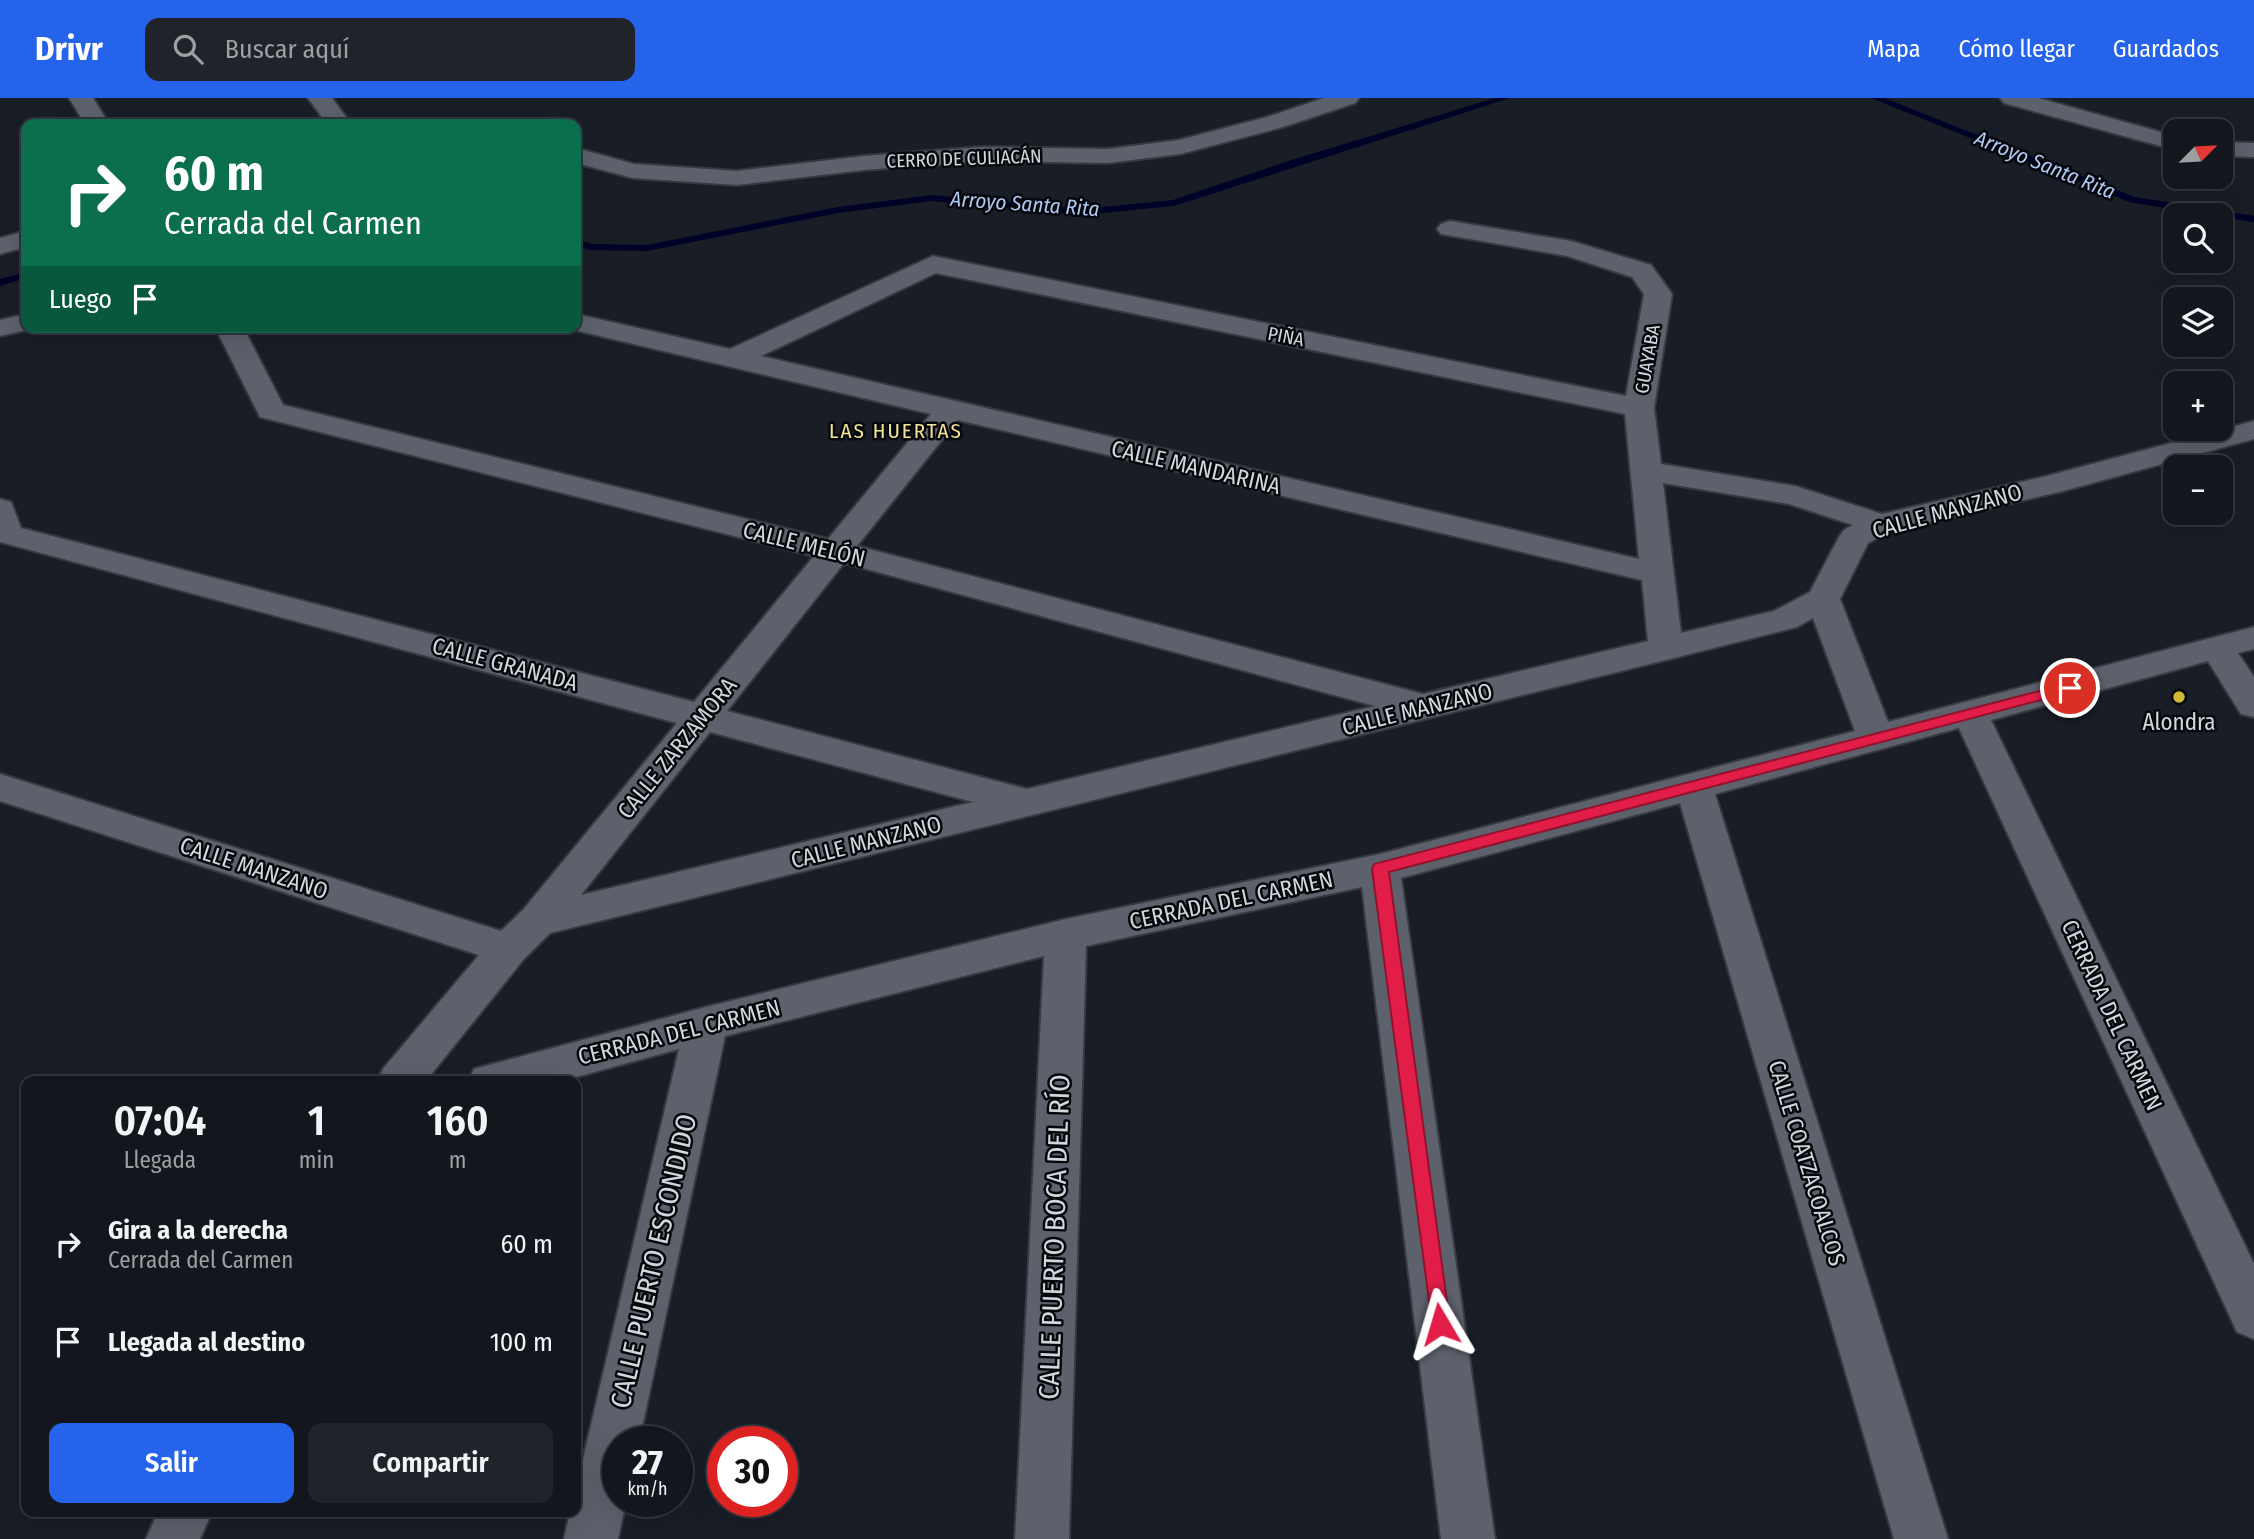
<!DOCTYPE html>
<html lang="es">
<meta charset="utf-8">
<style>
:root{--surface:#13161c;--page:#202329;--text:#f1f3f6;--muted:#9d9fa3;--line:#32353b;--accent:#2563eb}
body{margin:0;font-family:"Fira Sans Condensed",sans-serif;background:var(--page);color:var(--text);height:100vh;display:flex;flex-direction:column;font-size:26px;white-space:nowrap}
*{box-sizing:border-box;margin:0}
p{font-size:23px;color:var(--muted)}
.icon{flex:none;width:38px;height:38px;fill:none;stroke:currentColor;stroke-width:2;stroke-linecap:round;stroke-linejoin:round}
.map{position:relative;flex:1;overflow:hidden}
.panel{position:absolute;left:21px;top:978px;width:560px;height:441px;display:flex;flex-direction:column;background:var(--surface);border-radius:14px;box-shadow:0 7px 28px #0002,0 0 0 2px var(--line)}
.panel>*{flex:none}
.banner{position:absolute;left:21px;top:21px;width:560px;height:214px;border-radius:14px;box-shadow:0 7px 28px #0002,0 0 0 2px var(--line);background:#0b6e4f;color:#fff;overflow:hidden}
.needle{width:46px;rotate:66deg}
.controls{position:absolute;left:2163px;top:21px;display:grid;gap:14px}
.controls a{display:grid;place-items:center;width:70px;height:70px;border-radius:14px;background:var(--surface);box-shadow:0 7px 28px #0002,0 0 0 2px var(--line);font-size:35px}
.speed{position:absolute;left:602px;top:1328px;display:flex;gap:14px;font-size:35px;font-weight:700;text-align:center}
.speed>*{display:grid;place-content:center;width:91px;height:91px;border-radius:50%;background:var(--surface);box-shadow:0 7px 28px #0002,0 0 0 2px var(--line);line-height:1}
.speed small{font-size:18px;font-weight:400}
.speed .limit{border:10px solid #d22;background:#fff;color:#111}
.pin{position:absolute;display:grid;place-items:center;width:60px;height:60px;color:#fff;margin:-30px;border:4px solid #fff;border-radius:50%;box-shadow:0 2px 7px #0007}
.me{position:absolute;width:77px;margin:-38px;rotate:353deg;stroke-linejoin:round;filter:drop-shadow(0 0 5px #0008)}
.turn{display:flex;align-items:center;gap:24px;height:147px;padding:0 28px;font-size:32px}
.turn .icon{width:91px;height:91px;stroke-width:2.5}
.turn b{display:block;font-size:49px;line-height:60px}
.then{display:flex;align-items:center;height:66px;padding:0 28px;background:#0003;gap:14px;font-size:26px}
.eta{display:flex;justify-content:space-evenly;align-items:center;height:119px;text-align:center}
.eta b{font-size:42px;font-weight:600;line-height:49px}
.action{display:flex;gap:14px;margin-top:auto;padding:14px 28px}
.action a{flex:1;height:80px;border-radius:14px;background:var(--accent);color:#fff;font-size:28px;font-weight:600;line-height:80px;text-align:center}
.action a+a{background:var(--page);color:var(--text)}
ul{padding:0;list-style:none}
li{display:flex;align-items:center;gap:21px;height:98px;padding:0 28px}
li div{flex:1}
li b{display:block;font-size:26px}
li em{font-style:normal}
header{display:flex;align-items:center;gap:42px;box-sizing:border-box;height:98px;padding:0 35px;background:var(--accent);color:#fff}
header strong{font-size:33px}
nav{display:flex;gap:38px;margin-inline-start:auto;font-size:24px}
.search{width:490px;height:63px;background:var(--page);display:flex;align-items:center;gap:18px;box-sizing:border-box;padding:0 24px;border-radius:14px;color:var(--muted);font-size:26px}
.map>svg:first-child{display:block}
</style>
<header>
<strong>Drivr</strong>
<div class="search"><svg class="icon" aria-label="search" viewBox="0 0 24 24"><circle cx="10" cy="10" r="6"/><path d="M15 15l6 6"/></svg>Buscar aquí</div>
<nav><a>Mapa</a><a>Cómo llegar</a><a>Guardados</a></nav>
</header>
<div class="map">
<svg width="2254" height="1441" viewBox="0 0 2254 1441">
<rect width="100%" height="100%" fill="#191d26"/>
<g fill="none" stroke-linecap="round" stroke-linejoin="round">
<g fill="#000228" fill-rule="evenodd">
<polygon points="1495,0 1510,0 1174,108 1082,117 932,103 838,115 647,153 590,152 576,148 576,141 591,146 647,147 838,109 932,97 1082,111 1173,102 1282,65"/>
<polygon points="1871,0 1884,0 2135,99 2254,118 2254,124 2129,104"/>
<polygon points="26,174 26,180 0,188 0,181"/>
</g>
<g stroke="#363940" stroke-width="4">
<g id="street">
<polygon points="69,0 93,0 109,26 85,26"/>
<polygon points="308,0 332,0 351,26 327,26"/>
<polygon points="1324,0 1359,0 1355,5 1283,29 1180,56 1108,65 983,63 864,72 737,87 633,80 576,65 576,50 634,66 737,73 864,58 983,49 1108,51 1179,42 1267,19"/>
<polygon points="2000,0 2038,0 2175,38 2175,52 2004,5"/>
<polygon points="2221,44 2254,45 2254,59 2221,58"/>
<path d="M1450,123L1571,143L1651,167L1672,196L1654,310L1661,366L1795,388L1882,416L2047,378L2254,323V341L2063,393L1891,433L1868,445L1840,501L1888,624L2254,529V551L2238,555L2254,579V619L2241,616L2208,563L1991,622L2254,1166V1241L2237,1234L1959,630L1715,696L1948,1441H1894L1680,705L1401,780L1495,1441H1441L1362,789L1086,848L1069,1441H1015L1044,858L725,938L639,1344H618V1404H626L618,1441H564L570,1414H576V1391L679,951L558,984H468L474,971L706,909L1066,821L1380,756L1855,633L1813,520L1797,529L1666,562L550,835L523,862L425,984H377L383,971L479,857L0,703V676L501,833L523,812L677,625L0,444V401L11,404L21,430L694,604L814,458L260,319L215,229H243L283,307L828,441L931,316L566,230L576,229V216L730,251L933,158L1626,298L1644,196L1632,179L1567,158L1441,136L1437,131L1441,126ZM936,175L1625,316L1639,461L761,258ZM958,322L1642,482L1648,543L1423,596L857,448ZM1663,385L1789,406L1853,427L1844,432L1839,439L1810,494L1774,513L1681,535ZM844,465L1375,608L1027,691L727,613ZM710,634L973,704L581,797Z"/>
<polygon points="26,133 26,149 0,156 0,140"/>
<polygon points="26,216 26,229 36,230 0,238 0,222"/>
<polygon points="158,1414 212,1414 200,1441 146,1441"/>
</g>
</g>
<use href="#street" fill="#5c616c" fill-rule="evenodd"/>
</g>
<polygon fill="#e11d48" stroke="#92132f" stroke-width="2" points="2070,585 2075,586 2077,590 2075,593 1389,774 1450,1226 1447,1233 1440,1236 1433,1233 1372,771 1374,766"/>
<circle fill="#cfb837" stroke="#06070b" stroke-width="2.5" cx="2179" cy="599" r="7"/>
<g text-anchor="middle" stroke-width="5" stroke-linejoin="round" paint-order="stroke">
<g font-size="19" fill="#d3d6dc" stroke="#06070b">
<text transform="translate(964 60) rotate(-2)" y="7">CERRO DE CULIACÁN</text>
<text transform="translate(1286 238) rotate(11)" y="7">PIÑA</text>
<text transform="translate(1647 261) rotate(-80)" y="7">GUAYABA</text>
</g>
<g font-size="21" font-style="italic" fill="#b0c8f4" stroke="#06070b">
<text transform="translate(2045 67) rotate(22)" y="7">Arroyo Santa Rita</text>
<text transform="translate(1025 106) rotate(4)" y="7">Arroyo Santa Rita</text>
</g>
<g font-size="21" letter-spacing="2" fill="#f1e293" stroke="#06070b">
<text x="896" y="340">LAS HUERTAS</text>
</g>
<g font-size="23" fill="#d3d6dc" stroke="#06070b">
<text transform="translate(1196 369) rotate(13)" y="8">CALLE MANDARINA</text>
<text transform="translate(1947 413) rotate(-15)" y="8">CALLE MANZANO</text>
<text transform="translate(804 446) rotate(14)" y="8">CALLE MELÓN</text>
<text transform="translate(505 566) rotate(15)" y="8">CALLE GRANADA</text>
<text transform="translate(1417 611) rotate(-14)" y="8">CALLE MANZANO</text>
<text transform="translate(677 650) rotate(-51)" y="8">CALLE ZARZAMORA</text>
<text transform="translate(866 744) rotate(-14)" y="8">CALLE MANZANO</text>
<text transform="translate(254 770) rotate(18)" y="8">CALLE MANZANO</text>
<text transform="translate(1231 802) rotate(-12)" y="8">CERRADA DEL CARMEN</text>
<text transform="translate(2112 917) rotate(65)" y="8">CERRADA DEL CARMEN</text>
<text transform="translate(679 934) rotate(-14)" y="8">CERRADA DEL CARMEN</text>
<text transform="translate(1807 1065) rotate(73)" y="8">CALLE COATZACOALCOS</text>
</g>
<g font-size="23" fill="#d3d6dc" stroke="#06070b">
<text x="2179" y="632">Alondra</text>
</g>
<g font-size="28" fill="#d3d6dc" stroke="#06070b">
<text transform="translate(1054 1139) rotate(-88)" y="10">CALLE PUERTO BOCA DEL RÍO</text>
<text transform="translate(653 1163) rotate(-77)" y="10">CALLE PUERTO ESCONDIDO</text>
</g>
</g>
</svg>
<div class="controls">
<a><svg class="needle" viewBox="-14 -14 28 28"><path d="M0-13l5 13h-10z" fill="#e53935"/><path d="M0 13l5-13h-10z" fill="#9d9fa3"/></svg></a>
<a><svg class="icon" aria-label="search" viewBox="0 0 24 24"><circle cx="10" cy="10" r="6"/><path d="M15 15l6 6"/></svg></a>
<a><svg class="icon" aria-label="layers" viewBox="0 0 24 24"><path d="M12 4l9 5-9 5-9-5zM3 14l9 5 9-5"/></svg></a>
<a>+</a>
<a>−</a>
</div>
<div class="speed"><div>27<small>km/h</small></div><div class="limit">30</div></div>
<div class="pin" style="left:2070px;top:590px;background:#d93025"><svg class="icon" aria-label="arrive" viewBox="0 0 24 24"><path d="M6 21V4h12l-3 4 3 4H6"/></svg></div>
<svg class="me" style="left:1440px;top:1226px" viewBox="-20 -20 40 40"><path d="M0-17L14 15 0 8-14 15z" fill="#e11d48" stroke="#fff" stroke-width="4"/></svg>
<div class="banner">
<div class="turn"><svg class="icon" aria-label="right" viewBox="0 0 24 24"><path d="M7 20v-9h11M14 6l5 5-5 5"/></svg><div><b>60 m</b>Cerrada del Carmen</div></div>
<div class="then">Luego<svg class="icon" aria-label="arrive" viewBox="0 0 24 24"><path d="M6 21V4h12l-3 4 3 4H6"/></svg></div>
</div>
<section class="panel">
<div class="eta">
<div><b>07:04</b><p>Llegada</p></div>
<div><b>1</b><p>min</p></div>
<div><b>160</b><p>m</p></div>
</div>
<ul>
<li><svg class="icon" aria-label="right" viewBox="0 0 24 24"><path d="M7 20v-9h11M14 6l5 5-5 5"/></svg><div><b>Gira a la derecha</b><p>Cerrada del Carmen</p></div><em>60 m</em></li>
<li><svg class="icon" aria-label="arrive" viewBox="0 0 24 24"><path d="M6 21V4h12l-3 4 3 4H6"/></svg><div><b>Llegada al destino</b></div><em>100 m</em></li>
</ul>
<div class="action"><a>Salir</a><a>Compartir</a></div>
</section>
</div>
